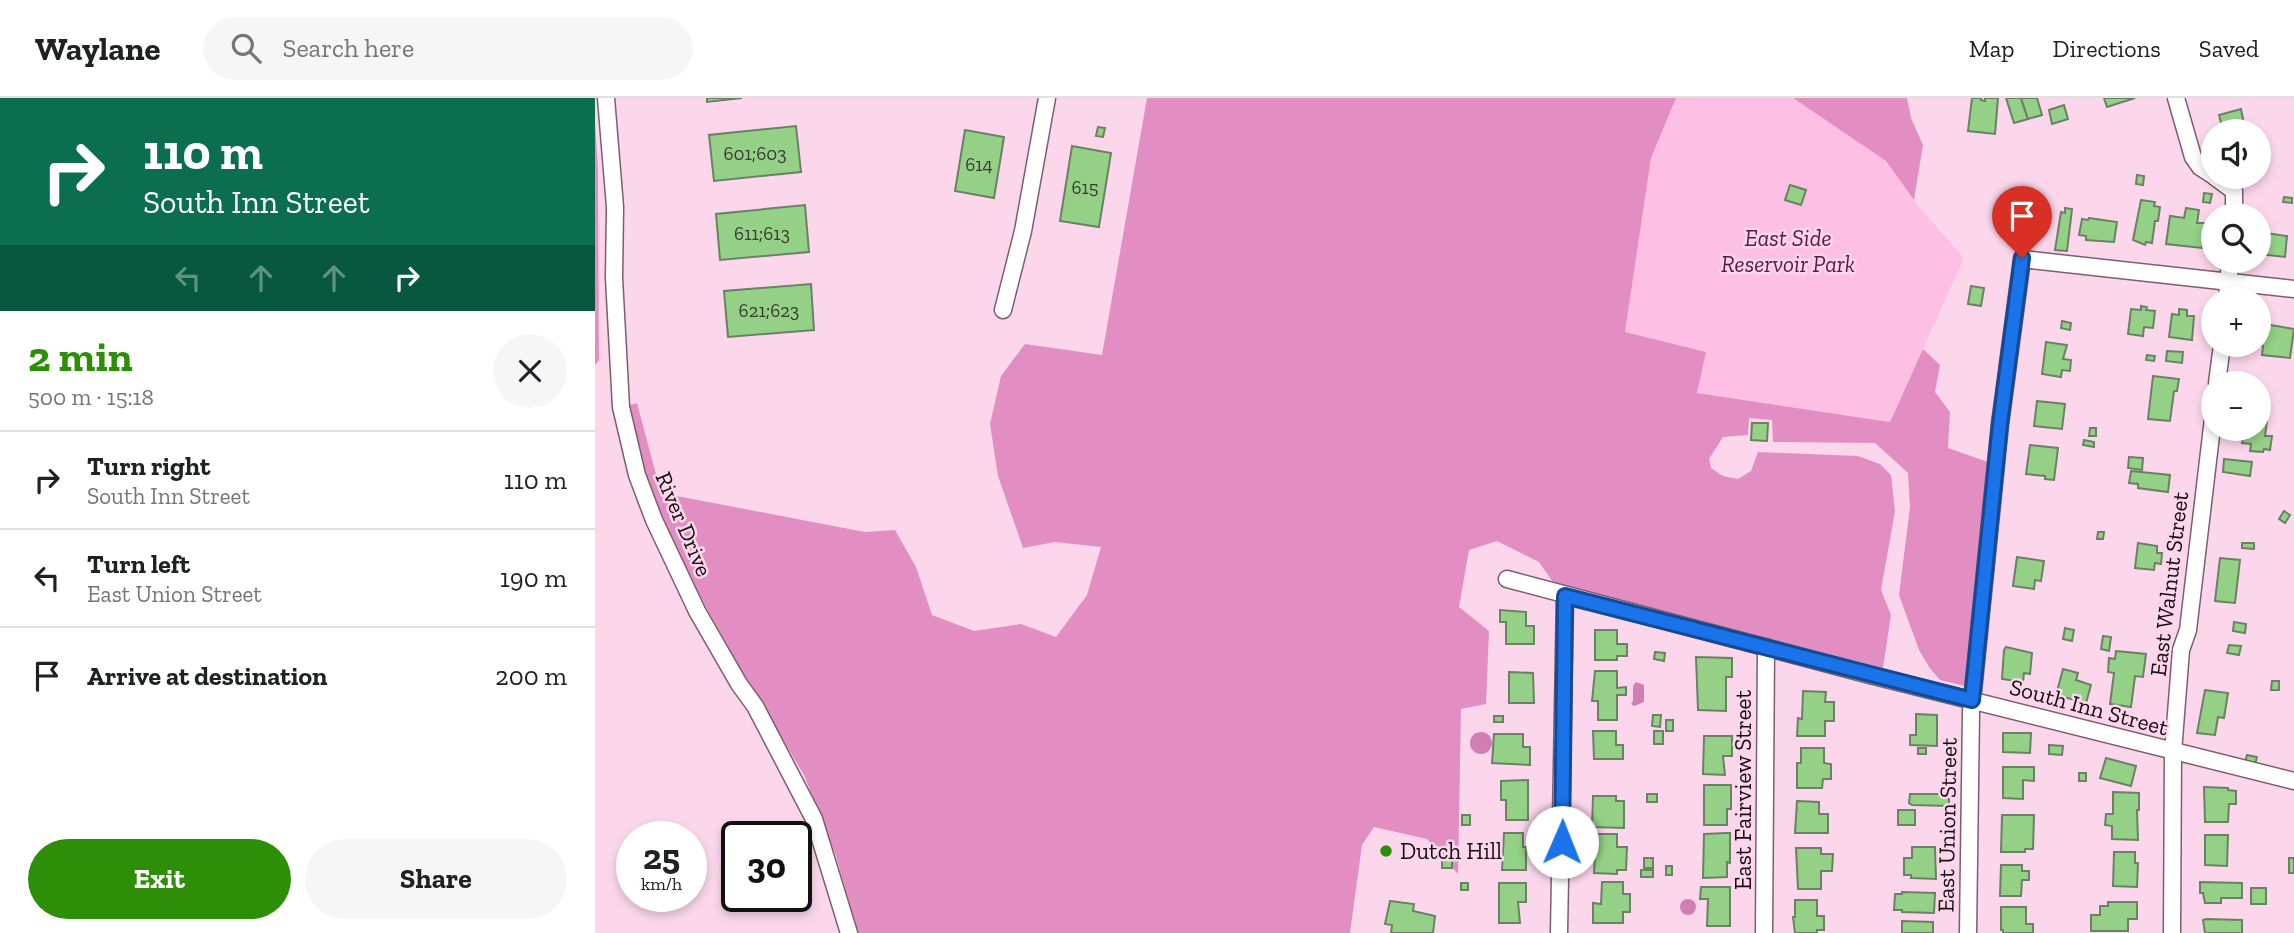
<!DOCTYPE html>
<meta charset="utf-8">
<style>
:root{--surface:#fff;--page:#f6f6f6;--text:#202124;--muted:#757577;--line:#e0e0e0;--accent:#2d8f08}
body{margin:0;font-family:"Zilla Slab",serif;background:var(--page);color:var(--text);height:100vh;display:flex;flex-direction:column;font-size:26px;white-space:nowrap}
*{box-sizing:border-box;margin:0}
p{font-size:23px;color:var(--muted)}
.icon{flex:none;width:38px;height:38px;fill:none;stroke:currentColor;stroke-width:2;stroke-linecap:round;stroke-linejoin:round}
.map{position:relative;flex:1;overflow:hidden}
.side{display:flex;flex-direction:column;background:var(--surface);width:595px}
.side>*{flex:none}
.top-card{background:#0b6e4f;color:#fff;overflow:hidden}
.buttons{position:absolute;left:1606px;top:21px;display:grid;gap:14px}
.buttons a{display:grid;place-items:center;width:70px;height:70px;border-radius:50%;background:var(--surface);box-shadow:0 4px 10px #0003;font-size:35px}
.speed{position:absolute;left:21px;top:723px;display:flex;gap:14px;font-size:35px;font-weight:700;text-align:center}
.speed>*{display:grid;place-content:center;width:91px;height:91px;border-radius:50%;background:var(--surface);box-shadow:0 4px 10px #0003;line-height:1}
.speed small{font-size:18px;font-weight:400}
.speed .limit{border:4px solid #111;border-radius:10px;background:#fff;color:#111}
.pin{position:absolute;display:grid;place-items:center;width:60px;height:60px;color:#fff;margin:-72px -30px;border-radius:50% 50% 50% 0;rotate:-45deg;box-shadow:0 0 7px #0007}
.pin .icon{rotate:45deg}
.me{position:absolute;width:77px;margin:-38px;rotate:1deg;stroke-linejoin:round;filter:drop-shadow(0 0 5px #0008)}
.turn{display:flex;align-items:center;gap:24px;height:147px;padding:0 28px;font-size:32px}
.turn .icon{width:91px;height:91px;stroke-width:2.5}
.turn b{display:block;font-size:49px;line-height:60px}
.lanes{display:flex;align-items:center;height:66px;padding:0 28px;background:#0003;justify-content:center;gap:35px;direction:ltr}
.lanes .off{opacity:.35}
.round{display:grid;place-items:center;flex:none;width:74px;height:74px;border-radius:37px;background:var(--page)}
.headline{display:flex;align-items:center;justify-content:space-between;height:119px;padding:0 28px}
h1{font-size:42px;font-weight:700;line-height:52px;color:var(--accent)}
.primary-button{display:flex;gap:14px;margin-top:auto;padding:14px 28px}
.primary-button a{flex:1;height:80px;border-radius:42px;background:var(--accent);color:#fff;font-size:28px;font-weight:700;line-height:80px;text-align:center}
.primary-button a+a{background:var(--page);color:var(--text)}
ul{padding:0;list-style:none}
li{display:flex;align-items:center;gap:21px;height:98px;padding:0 28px;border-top:2px solid var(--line)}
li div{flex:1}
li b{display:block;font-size:26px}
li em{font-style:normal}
header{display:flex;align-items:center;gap:42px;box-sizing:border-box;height:98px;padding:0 35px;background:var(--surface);border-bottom:2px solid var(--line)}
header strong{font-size:33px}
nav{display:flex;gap:38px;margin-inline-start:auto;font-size:24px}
.search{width:490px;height:63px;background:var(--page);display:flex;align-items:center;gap:18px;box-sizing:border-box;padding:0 24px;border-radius:38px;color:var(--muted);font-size:26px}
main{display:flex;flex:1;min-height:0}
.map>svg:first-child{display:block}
</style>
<header>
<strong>Waylane</strong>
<div class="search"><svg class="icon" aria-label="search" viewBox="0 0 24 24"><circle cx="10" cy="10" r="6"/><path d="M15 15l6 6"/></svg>Search here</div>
<nav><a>Map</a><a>Directions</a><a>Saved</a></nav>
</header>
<main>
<section class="side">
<div class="top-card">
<div class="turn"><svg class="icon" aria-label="right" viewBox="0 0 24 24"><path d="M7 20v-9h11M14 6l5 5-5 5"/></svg><div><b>110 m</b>South Inn Street</div></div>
<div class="lanes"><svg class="icon off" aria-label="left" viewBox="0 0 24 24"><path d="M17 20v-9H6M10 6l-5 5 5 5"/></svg><svg class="icon off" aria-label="ahead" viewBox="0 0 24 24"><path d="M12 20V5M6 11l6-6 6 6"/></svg><svg class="icon off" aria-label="ahead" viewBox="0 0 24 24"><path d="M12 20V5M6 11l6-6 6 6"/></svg><svg class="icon" aria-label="right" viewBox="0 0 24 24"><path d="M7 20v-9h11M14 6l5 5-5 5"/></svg></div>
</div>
<div class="headline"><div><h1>2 min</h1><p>500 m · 15:18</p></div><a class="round"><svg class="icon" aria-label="close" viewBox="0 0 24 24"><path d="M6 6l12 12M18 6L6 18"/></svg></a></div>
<ul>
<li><svg class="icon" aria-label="right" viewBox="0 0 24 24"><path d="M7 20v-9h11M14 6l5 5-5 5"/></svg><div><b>Turn right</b><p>South Inn Street</p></div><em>110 m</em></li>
<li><svg class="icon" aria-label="left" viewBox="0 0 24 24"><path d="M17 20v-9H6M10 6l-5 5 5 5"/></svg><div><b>Turn left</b><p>East Union Street</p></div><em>190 m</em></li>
<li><svg class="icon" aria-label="arrive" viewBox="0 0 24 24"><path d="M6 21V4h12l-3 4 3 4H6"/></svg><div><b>Arrive at destination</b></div><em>200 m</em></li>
</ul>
<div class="primary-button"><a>Exit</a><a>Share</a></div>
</section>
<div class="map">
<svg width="1699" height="835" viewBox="0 0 1699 835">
<rect width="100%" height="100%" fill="#fcd7ec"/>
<polygon fill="#fdc0e4" points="1081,0 1198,0 1291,63 1324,109 1369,160 1295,324 1101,295 1030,234 1056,60"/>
<g fill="#e38ec2">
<polygon points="552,0 1081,0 1056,60 1030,234 1111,254 1102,295 1295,324 1328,251 1345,267 1340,294 1355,314 1353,350 1396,365 1370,588 1345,582 1334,569 1324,552 1304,497 1315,409 1313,375 1280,345 1178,344 1177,322 1154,320 1153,337 1128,339 1114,361 1116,370 1128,378 1143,381 1156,373 1163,354 1263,358 1285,366 1296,377 1300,413 1286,492 1296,517 1288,570 960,487 944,464 902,443 874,452 864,509 894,533 891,606 866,611 863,776 832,741 779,729 767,747 755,835 263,835 241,758 209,677 143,567 83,458 42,354 35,307 42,305 66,395 270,434 300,432 321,469 337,517 379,533 426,526 461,539 492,497 506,449 460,444 428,450 403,378 395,326 406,278 430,246 507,257"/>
<polygon points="1198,0 1312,0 1316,20 1328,47 1319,102 1291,63"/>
<polygon points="0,24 3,71 4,262 0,267"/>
</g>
<g fill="#d17eb2">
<polygon points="1041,584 1049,587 1049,604 1039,608 1036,606 1038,603 1038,588"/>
<circle cx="886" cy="645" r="11"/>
<circle cx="1093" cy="809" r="8"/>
</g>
<g fill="#94d186" stroke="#6a8165" stroke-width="2">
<polygon points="112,0 147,0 112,4"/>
<polygon points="1377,0 1386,0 1386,2 1390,3 1390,0 1403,0 1400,36 1373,33"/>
<polygon points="1411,0 1426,0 1433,21 1419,25"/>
<polygon points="1426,0 1442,0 1447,17 1433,21"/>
<polygon points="1509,0 1540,0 1512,9"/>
<polygon points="1469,7 1473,21 1457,26 1454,12"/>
<polygon points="1646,11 1649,26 1651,25 1652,29 1659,28 1660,33 1628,33 1624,17"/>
<polygon points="201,28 206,74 119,83 114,37"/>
<polygon points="503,29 510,30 508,39 501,38"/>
<polygon points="370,32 409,39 399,100 360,93"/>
<polygon points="477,48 516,55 504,129 465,123"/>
<polygon points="1542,77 1549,78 1548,87 1541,86"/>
<polygon points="1195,87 1211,92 1206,107 1190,102"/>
<polygon points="1609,95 1617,96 1615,105 1608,104"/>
<polygon points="1689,99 1697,100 1697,105 1688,104"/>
<polygon points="1546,102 1560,104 1559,108 1565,109 1563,123 1560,123 1557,145 1551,144 1550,147 1538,142"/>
<polygon points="210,107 214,154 125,162 121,116"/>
<polygon points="1470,110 1477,111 1472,153 1460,152 1466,114 1470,115"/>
<polygon points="1591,110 1604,112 1602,125 1610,125 1607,150 1571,146 1575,118 1589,120"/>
<polygon points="1494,120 1522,124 1519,144 1491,142 1491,138 1484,137 1487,121 1493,122"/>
<polygon points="1664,134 1692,138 1690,159 1664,156"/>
<polygon points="216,186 219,232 133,239 129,193"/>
<polygon points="1376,188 1389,190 1386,208 1373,206"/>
<polygon points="1546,208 1552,209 1551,212 1560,213 1558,230 1549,229 1548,238 1533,236 1536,211 1546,212"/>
<polygon points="1584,211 1592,212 1592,218 1599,218 1597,242 1574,239 1577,216 1584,217"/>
<polygon points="1467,223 1476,225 1475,232 1466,230"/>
<polygon points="1664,225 1699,231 1695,260 1667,257 1668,248 1658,247 1664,247"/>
<polygon points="1451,244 1472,247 1468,261 1476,262 1475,273 1467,272 1466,279 1447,276"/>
<polygon points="1572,253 1588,254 1587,265 1571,263"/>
<polygon points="1552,257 1560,258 1559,263 1551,262"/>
<polygon points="1558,278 1584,281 1582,293 1579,293 1575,323 1553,321"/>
<polygon points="1442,303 1470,306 1467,331 1439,328"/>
<polygon points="1664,313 1673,315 1670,338 1677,338 1675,352 1669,351 1668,354 1655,353 1656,346 1647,345 1649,334 1646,334 1647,331 1664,331"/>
<polygon points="1157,325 1173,325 1172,343 1156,342"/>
<polygon points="1495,330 1501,330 1501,338 1494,338"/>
<polygon points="1489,342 1499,344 1499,349 1488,347"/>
<polygon points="1435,347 1463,350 1459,382 1450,381 1450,378 1431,376"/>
<polygon points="1534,359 1548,360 1547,372 1533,370"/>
<polygon points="1629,361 1657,364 1655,378 1628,374"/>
<polygon points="1536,373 1575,377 1573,394 1543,390 1543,386 1534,385"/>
<polygon points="1689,413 1695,417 1690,425 1684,421"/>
<polygon points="1503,434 1509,434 1508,441 1502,441"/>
<polygon points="1543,445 1562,448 1562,455 1567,455 1566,466 1560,465 1559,472 1540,470"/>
<polygon points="1647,445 1659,445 1659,451 1647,450"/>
<polygon points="1422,459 1449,463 1446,483 1440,482 1439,491 1418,488"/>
<polygon points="1625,460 1645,462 1640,505 1620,503"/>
<polygon points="905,512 931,514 931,528 939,528 939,546 911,546 911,524 905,524"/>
<polygon points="1639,524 1651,526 1650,535 1638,533"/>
<polygon points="1470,530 1479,532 1477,543 1468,541"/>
<polygon points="1000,532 1022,532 1022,546 1032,546 1032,558 1022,558 1022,562 1000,562"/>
<polygon points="1508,538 1516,539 1514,553 1506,551"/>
<polygon points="1634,547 1646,548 1644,557 1632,555"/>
<polygon points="1411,549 1437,555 1435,576 1429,575 1428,584 1407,581 1409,552"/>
<polygon points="1521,553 1551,556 1548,579 1540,578 1536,609 1515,606 1519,575 1513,574 1514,560 1520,561"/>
<polygon points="1060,554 1070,555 1069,563 1059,561"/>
<polygon points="1101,559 1137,560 1137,579 1131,579 1131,613 1103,612"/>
<polygon points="1468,571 1483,575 1481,582 1496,587 1491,605 1461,597"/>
<polygon points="1000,573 1022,573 1022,590 1031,589 1031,597 1022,597 1022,622 1003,622 1003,603 997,603"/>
<polygon points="914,574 938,575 939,605 914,605"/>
<polygon points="1677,583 1684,583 1684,592 1676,592"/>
<polygon points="1610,592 1633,595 1629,620 1623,619 1620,637 1602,635"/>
<polygon points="1208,593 1231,594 1230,604 1239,604 1239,623 1230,623 1230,638 1202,638 1203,620 1207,621"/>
<polygon points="1321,616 1342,617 1342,648 1315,647 1315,637 1321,637"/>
<polygon points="1058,617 1066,617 1065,629 1057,628"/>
<rect x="899" y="618" width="9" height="6"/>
<rect x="1071" y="622" width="7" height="11"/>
<polygon points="998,633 1021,633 1021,647 1028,647 1028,661 999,661"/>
<rect x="1059" y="633" width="9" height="13"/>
<polygon points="1408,635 1436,635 1435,655 1408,654"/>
<polygon points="899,636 928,636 928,649 935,649 935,667 897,665"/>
<polygon points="1109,638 1137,638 1137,658 1128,658 1130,677 1108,676"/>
<polygon points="1454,647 1468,648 1467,657 1454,656"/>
<polygon points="1206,650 1229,650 1229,665 1236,666 1236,681 1228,681 1227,690 1202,690 1202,665 1206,665"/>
<rect x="1323" y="650" width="8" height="6"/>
<polygon points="1652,657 1662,659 1660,667 1650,665"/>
<polygon points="1511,660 1541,668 1536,688 1505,680"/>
<polygon points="1408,669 1439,669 1439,683 1428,682 1428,701 1408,700"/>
<rect x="1484" y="675" width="7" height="8"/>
<polygon points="933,682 933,722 911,722 911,702 906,702 906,683"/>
<polygon points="1109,687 1136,687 1136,711 1132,711 1132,727 1109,727"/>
<polygon points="1609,689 1633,690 1633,692 1641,693 1641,706 1634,706 1633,724 1610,724"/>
<polygon points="1518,694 1544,695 1544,712 1542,712 1543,742 1517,741 1517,728 1510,727 1511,716 1518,716"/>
<rect x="1052" y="696" width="10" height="8"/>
<polygon points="1315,696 1354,696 1354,708 1317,707 1314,705"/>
<polygon points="998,698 1021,698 1021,703 1029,703 1029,730 997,729"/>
<polygon points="1202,703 1224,704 1224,716 1233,716 1233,735 1200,735"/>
<rect x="1303" y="712" width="17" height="15"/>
<rect x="867" y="717" width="8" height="10"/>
<polygon points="1407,717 1439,717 1438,751 1430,751 1430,754 1406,754"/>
<polygon points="909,735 928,735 928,749 931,749 931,772 907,772"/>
<polygon points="1131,735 1135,735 1135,765 1132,764 1132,779 1108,780 1109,736"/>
<polygon points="1001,736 1022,736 1022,749 1032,749 1031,772 1022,772 1022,776 999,775"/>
<polygon points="1610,737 1633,737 1632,768 1610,767"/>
<polygon points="1317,749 1340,749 1341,781 1316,780 1316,777 1309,777 1309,760 1317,760"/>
<polygon points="1201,750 1226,750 1226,756 1238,756 1237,773 1226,773 1226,791 1203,791"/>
<polygon points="1519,754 1540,754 1540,765 1543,765 1542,789 1518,788"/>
<rect x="847" y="758" width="10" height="12"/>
<rect x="1049" y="760" width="9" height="10"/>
<rect x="1694" y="760" width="5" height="15"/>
<polygon points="1406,767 1427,767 1427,773 1434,773 1434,782 1427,782 1426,798 1405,798"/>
<rect x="1071" y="768" width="6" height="9"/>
<rect x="1046" y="772" width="12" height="7"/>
<polygon points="1007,784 1028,784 1028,796 1035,796 1035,814 1028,814 1028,825 998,825 998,805 1006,806"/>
<polygon points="1605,784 1647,785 1647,800 1626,800 1626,805 1610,805 1608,795 1605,795"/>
<rect x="866" y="785" width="7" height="7"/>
<polygon points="904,785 931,785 931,804 923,804 925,825 904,825"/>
<polygon points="1106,789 1135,789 1135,828 1112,828 1113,801 1105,801"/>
<rect x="1656" y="790" width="15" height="16"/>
<polygon points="1307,794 1340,795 1339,815 1307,814 1307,812 1299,812 1300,796 1307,796"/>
<polygon points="1200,802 1222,802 1222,818 1229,818 1229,832 1222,832 1222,835 1200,835 1198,819 1200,819"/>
<polygon points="795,803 819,806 818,813 840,818 838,835 796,835 797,827 790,826"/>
<polygon points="1513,804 1542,804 1542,821 1533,821 1533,833 1496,833 1496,817 1505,817 1505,808 1513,808"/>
<polygon points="1406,809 1431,809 1431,826 1438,826 1438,835 1408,835 1408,832 1406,832"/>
<polygon points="1611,821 1647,822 1647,835 1610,835 1608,822"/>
<polygon points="1307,823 1338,824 1338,835 1307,835"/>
</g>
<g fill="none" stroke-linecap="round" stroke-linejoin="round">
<g stroke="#7d5d70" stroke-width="19">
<g id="street">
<polyline points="11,0 20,109 19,180 26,309 42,377 59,422 102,513 144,586 160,608 219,721 254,835"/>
<polyline points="1581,0 1598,59 1605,69 1619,78"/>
<polyline points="1620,79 1639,93 1639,117"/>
<polyline points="1632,201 1635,163"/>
<polyline points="408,212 428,133 452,0"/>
<polyline points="1622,285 1627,247"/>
<polyline points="912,481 1275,577 1699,683"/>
<polyline points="964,835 970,498"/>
<polyline points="1169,835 1171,549"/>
<polyline points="1373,835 1376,613 1405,326 1427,161 1699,191"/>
<polyline points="1577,835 1578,654 1586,552 1593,532 1619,312"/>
</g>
</g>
<use href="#street" stroke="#fff" stroke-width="16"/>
</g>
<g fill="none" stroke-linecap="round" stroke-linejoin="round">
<g stroke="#114b97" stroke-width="18">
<polyline id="route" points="967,744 970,498 1377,602 1405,326 1427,160"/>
</g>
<use href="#route" stroke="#1a73e8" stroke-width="12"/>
</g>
<circle fill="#2d8f08" stroke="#fcd7ec" stroke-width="2.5" cx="791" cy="753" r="7"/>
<g text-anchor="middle" stroke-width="5" stroke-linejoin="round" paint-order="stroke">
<g font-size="19" fill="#373d30">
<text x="160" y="62">601;603</text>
<text x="384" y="73">614</text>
<text x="490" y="96">615</text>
<text x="167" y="142">611;613</text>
<text x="174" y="219">621;623</text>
</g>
<g font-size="23" font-style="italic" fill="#5f1549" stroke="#fcd7ec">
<text x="1193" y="148">East Side<tspan x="1193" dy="26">Reservoir Park</tspan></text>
</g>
<g font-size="23" fill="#180c13" stroke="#fcd7ec">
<text transform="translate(89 426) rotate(67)" y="8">River Drive</text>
<text transform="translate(1574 486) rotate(-83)" y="8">East Walnut Street</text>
<text transform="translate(1494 609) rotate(15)" y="8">South Inn Street</text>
<text transform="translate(1148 692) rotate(-90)" y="8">East Fairview Street</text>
<text transform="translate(1352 727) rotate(-89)" y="8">East Union Street</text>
</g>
<g font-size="23" fill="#180c13" stroke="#fcd7ec" text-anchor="start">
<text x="805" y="761">Dutch Hill</text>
</g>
</g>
</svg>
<div class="buttons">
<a><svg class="icon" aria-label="sound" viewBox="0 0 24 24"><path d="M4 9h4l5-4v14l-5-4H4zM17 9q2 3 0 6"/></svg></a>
<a><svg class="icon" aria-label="search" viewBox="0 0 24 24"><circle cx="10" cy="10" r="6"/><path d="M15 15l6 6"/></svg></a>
<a>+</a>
<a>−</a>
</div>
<div class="speed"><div>25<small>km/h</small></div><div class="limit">30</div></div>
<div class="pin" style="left:1427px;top:160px;background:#d93025"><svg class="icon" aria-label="arrive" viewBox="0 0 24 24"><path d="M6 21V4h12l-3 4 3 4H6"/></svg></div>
<svg class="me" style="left:967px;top:744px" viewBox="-20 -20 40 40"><circle r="19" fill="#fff"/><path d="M0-13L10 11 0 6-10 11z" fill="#1a73e8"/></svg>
</div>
</main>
